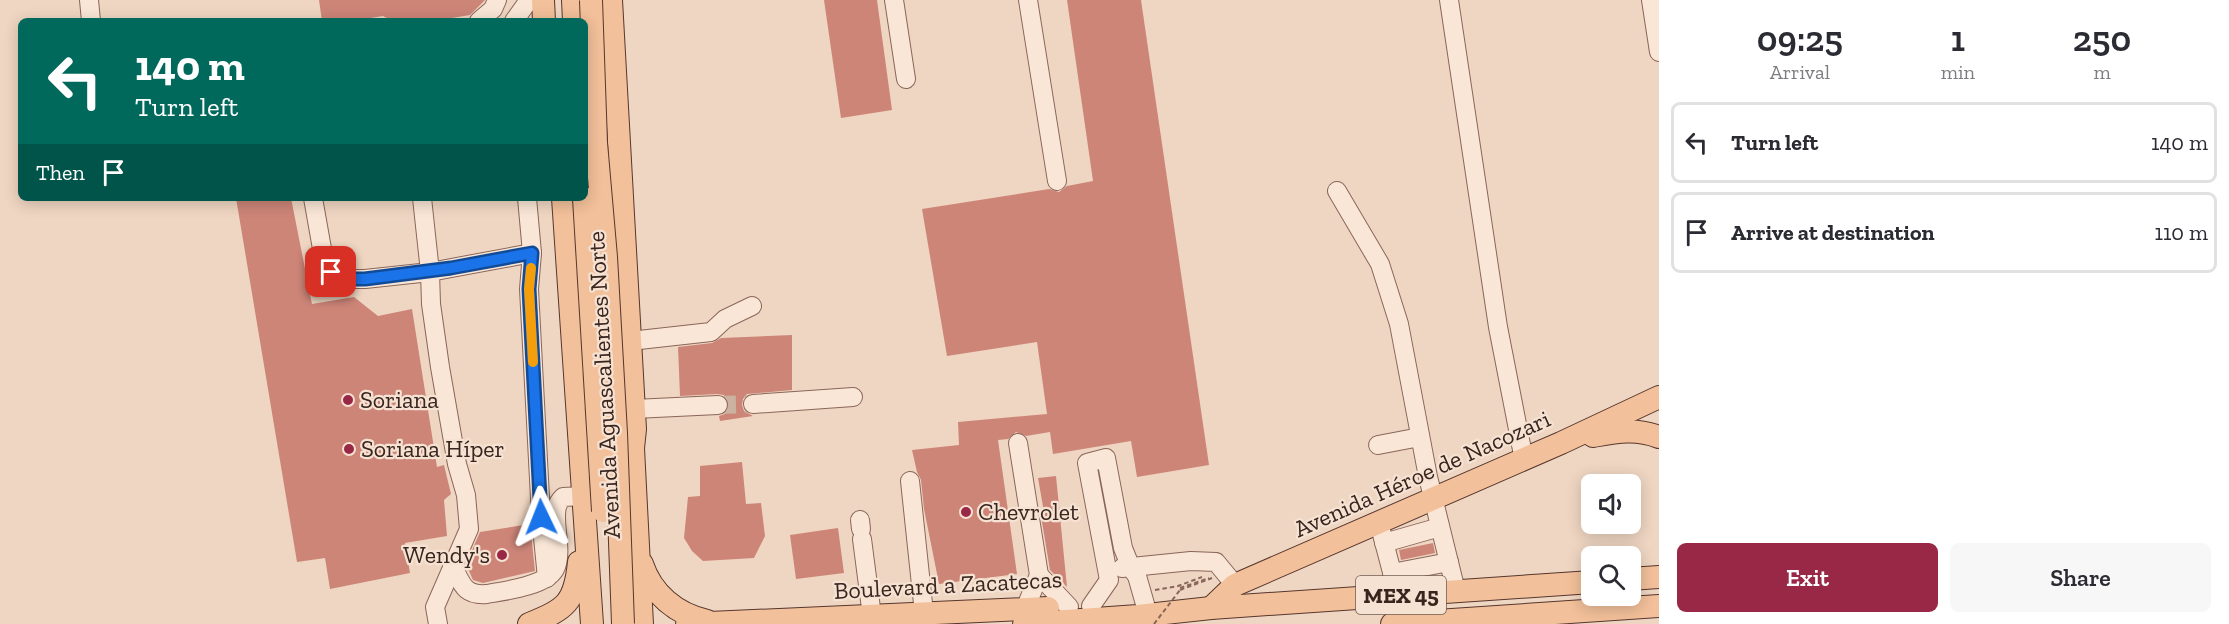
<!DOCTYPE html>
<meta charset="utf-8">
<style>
:root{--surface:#fff;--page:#f7f7f7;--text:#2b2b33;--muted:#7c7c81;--line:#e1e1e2;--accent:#992846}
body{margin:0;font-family:"Zilla Slab",serif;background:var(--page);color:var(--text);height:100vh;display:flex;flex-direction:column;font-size:22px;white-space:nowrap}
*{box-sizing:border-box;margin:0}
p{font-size:20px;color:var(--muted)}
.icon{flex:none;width:33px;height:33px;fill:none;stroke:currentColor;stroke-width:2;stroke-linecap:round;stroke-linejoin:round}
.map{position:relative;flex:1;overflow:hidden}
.side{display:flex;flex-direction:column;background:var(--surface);width:570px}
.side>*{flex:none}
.hud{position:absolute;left:18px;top:18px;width:570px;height:183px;border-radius:9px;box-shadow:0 3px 15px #0003;background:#00695c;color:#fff;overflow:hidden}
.buttons{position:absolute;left:1581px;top:474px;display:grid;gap:12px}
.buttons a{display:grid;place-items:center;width:60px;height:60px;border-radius:9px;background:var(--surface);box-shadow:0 3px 15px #0003;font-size:30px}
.pin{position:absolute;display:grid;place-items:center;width:51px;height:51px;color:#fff;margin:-26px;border-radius:12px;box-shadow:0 3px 9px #0006}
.me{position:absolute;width:66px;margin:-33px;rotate:358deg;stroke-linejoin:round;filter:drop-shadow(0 0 4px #0008)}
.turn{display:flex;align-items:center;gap:21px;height:126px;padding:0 18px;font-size:27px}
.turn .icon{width:78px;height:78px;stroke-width:2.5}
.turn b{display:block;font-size:42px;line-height:51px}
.then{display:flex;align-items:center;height:57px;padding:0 18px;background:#0003;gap:12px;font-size:22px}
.eta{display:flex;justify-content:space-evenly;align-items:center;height:102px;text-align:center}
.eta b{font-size:36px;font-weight:600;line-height:42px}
.primary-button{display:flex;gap:12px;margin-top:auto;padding:12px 18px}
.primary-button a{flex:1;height:69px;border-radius:9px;background:var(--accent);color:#fff;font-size:24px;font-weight:600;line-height:69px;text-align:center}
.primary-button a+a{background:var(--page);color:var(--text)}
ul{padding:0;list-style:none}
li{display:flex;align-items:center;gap:18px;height:81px;margin:0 12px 9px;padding:0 6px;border:3px solid var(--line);border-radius:9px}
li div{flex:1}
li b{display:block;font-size:22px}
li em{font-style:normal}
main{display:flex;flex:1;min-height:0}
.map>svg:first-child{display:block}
</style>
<main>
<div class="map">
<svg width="1659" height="624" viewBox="0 0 1659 624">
<rect width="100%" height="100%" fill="#efd6c2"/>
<g fill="#cd8578">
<polygon points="319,0 485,0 470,15 434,21 392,21 383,16 353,21 322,21"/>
<polygon points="824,0 877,0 892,110 841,118"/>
<polygon points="1067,0 1141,0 1209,465 1137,477 1131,441 1053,454 1050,432 1026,436 1016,432 1008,439 998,440 1017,574 939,584 924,509 921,480 917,472 912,450 959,445 958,422 1047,414 1037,342 947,356 922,209 1049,189 1059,192 1067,186 1093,181"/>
<polygon points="236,198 291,198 312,304 354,297 378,316 412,309 437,467 444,465 451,494 444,500 447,536 405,543 410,573 330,589 325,558 297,562"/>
<polygon points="792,335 792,390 747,394 743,399 742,405 744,411 753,416 720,421 719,416 725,414 729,405 724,395 717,394 680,396 678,347 712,343 721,338"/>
<polygon points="742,462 746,504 761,503 765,536 754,558 703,561 692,551 684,538 688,497 700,496 700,466"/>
<polygon points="1056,476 1067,587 1050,570 1041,516 1044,512 1038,478"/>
<polygon points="530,524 535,571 483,583 473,580 466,564 480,532"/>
<polygon points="838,528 844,573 796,579 790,535"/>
<polygon points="1433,543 1435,553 1401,560 1399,550"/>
</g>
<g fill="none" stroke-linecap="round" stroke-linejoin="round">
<polyline stroke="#cbb2a1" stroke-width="18" stroke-dasharray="18 9" stroke-linecap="butt" points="718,405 753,404"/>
<g stroke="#896659" stroke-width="20">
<g id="minor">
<polyline points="89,0 91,21"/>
<polyline points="894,0 906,79"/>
<polyline points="1028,0 1057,181"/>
<polyline points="1449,0 1498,327 1524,460"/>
<polyline points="1651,0 1659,52"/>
<polyline points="479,21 493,9 497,0"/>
<polyline points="514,21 529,0"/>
<polyline points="1337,191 1380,264 1399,324 1428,477 1456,591"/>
<polyline points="313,198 324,260 331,272 341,279 365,279 430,272 532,253"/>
<polyline points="422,198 430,272 431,304 440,367 457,464 466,495 469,529 435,607 438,624"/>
<polyline points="527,198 532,253 529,289 541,517 547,578"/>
<polyline points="630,341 711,332 725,319 752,306"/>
<polyline points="753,404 853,397"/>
<polyline points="634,409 718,405"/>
<polyline points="1018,443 1039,575 1025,609"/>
<polyline points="1378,445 1420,437"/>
<polyline points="910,481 924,613"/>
<polyline points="860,520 861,529"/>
<polyline points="1379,523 1398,595"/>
<polyline points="862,539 872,616"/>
<polyline points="1384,543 1440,527"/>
<path d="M452,565C462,583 463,596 487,594C504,591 546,586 555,569C562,555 556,533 556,518C556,510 556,504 563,497L584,496"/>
<polyline points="1122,568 1191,561 1216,562 1235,585"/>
<polyline points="1392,573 1449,562"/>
<polyline points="1039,575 1069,607"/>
<polyline points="1091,606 1109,580 1087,463 1106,458 1123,548 1131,568 1137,576 1145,604"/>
</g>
</g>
<g stroke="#57362d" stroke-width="24">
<g id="major">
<polyline points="543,0 544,21"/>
<polyline points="573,0 574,21"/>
<polyline points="611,0 635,429 633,448 642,624"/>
<polyline points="563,198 592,624"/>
<path d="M1593,436C1616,432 1636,428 1659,437"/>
<path d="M642,564C652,594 676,614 707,621"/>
<polyline points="1630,579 1659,577"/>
<polyline points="1211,608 1235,585 1561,443 1659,397"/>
<path d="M529,624C566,609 575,603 579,562"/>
<polyline points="687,624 1048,608"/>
<polyline points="1024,624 1138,616 1211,608 1592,582"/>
<polyline points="1392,624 1659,606"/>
</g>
</g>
<g stroke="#896659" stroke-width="2" stroke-dasharray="4.5 3" stroke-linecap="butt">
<polyline points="1180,588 1209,578"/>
<polyline points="1155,590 1178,586 1202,577"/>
<polyline points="1180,590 1212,578"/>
</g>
<use href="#minor" stroke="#f9e6d6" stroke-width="18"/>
<use href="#major" stroke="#f2c09a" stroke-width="22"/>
<g stroke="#57362d" stroke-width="24" stroke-linecap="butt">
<g id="major-bridge">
<polyline points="591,0 596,143 606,257 616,433 623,624"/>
<polyline points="584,198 603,511"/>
</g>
</g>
<polyline stroke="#896659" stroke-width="2" stroke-dasharray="4.5 3" stroke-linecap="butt" points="1154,624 1180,590"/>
<use href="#major-bridge" stroke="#f2c09a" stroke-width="22"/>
</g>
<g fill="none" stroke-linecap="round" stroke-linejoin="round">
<g stroke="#114b97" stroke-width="15">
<polyline id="route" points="331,272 341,279 365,279 451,268 532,253 529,289 541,517"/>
</g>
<use href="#route" stroke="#1a73e8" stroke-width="10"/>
<polyline stroke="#f59e0b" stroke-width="10" points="531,268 529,289 533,362"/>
</g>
<g fill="#992846" stroke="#f6e2d2" stroke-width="2">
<circle cx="348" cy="400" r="6"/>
<circle cx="349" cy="449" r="6"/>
<circle cx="966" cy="512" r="6"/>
<circle cx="502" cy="555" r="6"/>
</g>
<g text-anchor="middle" stroke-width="4.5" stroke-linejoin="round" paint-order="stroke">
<rect fill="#f6e2d2" stroke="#725d54" stroke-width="1.5" x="1356" y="576" width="90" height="38" rx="4.5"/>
<g font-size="22" font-weight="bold" fill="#39241e">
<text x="1401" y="603">MEX 45</text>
</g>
<g font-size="24" fill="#39241e" stroke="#f6e2d2">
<text transform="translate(604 385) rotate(-93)" y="8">Avenida Aguascalientes Norte</text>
<text transform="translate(1422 474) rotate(-24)" y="8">Avenida Héroe de Nacozari</text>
<text transform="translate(948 585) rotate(-3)" y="8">Boulevard a Zacatecas</text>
</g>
<g font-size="24" fill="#39241e" stroke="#f6e2d2" text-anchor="start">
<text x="360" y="408">Soriana</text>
<text x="361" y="457">Soriana Híper</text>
<text x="978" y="520">Chevrolet</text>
<text x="490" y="563" text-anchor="end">Wendy's</text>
</g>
</g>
</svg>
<div class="buttons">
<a><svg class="icon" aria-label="sound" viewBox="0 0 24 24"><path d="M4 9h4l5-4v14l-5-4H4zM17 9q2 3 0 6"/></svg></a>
<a><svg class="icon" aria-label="search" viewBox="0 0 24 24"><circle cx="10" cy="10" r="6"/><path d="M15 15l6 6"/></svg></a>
</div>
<div class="pin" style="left:331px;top:272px;background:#d93025"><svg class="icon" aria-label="arrive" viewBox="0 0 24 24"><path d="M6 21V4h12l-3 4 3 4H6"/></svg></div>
<svg class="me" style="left:541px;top:517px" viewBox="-20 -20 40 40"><path d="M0-17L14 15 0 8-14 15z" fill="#1a73e8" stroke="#fff" stroke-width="4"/></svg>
<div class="hud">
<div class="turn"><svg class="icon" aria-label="left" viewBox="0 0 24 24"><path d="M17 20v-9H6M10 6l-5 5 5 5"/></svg><div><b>140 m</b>Turn left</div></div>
<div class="then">Then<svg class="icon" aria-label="arrive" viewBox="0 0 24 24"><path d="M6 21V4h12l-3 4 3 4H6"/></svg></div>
</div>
</div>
<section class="side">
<div class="eta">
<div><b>09:25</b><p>Arrival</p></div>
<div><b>1</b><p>min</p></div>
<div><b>250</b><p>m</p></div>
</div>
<ul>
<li><svg class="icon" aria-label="left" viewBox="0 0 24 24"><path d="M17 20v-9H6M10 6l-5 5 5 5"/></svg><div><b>Turn left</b></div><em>140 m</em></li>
<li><svg class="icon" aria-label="arrive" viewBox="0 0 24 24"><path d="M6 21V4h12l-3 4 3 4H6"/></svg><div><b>Arrive at destination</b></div><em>110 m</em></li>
</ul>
<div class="primary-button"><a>Exit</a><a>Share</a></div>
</section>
</main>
